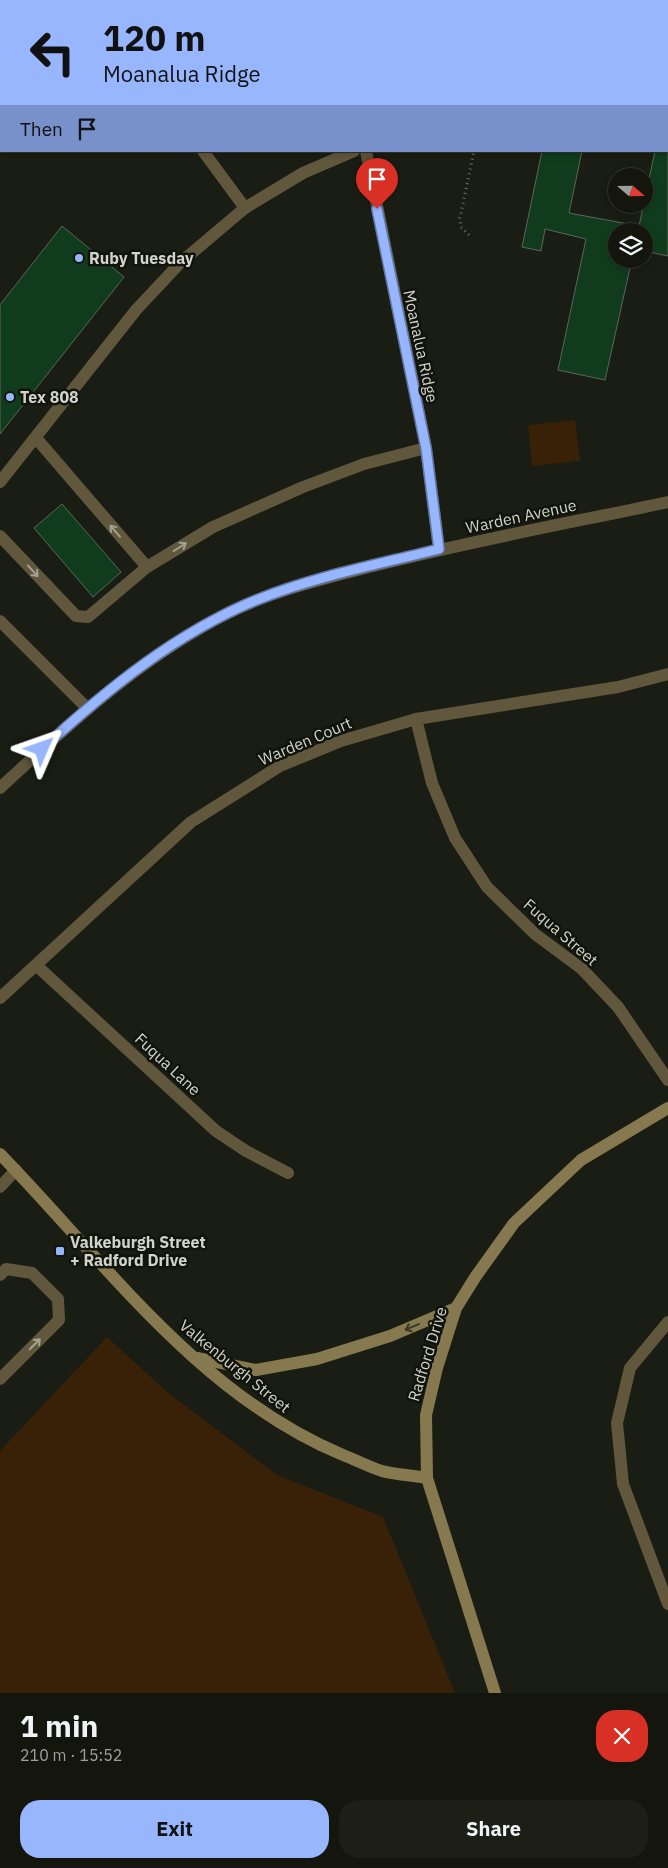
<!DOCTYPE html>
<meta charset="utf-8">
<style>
:root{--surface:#14160e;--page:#1d1f17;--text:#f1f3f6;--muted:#9d9f9e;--line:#33352e;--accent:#97b6fd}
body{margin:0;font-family:"IBM Plex Sans",sans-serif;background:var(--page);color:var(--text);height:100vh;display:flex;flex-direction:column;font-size:19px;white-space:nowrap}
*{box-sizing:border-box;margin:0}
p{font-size:16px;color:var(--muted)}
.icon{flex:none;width:28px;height:28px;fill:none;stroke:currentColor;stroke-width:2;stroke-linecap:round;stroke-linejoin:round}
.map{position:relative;height:1693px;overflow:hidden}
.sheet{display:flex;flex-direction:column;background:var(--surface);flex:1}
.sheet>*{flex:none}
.guide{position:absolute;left:0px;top:0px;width:669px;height:152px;box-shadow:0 2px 8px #0003,0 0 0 1px var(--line);background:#97b6fd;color:#111;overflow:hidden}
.needle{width:32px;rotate:110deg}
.buttons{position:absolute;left:608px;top:168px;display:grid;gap:10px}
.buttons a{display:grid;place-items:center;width:45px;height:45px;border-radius:50%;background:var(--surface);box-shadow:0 2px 8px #0003,0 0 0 1px var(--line);font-size:25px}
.pin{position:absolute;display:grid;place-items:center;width:42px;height:42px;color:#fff;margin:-51px -21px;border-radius:50% 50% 50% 0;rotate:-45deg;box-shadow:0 0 5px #0007}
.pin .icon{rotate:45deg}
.me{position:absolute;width:55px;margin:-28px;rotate:47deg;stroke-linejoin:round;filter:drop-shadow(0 0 4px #0008)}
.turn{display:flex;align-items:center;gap:18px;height:105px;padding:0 20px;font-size:22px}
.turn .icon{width:65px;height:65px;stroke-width:2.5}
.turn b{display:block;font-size:35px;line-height:42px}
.then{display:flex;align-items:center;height:48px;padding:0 20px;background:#0003;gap:10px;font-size:19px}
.round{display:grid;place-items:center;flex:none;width:52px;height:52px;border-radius:20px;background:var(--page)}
.summary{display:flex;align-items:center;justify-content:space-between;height:85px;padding:0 20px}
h1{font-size:30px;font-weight:800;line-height:38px}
.action{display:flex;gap:10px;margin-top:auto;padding:10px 20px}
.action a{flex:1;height:58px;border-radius:20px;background:var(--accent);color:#111;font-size:20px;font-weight:800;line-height:58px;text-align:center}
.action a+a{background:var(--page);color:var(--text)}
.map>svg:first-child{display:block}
</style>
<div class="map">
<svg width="668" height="1693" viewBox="0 0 668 1693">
<rect width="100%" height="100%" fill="#1a1d13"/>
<g fill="#392108">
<polygon points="575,420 580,461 532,466 528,425"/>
<polygon points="107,1337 167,1392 277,1475 383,1517 455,1693 0,1693 0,1451"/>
</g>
<g fill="#103c1d" stroke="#5b665d">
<polygon points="668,133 668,256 644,251 644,231 616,231 616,259 632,259 605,380 558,370 586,239 545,229 541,251 522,247 542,151 582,151 569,213 639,226 655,151 668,151"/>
<polygon points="62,226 124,277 0,434 0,305"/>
<polygon points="62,504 121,572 93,597 34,528"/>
</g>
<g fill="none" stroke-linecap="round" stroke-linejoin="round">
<g stroke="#6f7169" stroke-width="3" stroke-dasharray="1 4" stroke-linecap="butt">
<polyline points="491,0 492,1"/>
<polyline points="469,235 461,227 460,218 474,151"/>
</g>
<g stroke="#60573d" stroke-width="12">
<polyline points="90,0 92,1"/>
<polyline points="203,151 245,208 303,173 354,151"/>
<polyline points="36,438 147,567"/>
<polyline points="0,482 136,310 180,263 245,208"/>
<polyline points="0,536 76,616 88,617 147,567 213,527 303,487 364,464 426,448"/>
<polyline points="0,621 88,709"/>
<polyline points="0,1187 16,1170"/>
<polyline points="0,1275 6,1269 32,1273 58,1299 59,1320 0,1379"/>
</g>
<g stroke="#60573d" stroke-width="12">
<polyline points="319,0 320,1"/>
<polyline points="366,151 426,448 439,549"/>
<polyline points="416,719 432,783 455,838 487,887 535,934 582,969 618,1007 668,1080"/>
<path d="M0,788C68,725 137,661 220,617C267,592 322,579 373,566C471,541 569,523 668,502"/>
<polyline points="37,966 216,1131 246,1151 288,1173"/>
<polyline points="0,998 191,822 280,766 341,741 416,719 618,687 668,674"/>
<polyline points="668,1322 630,1368 617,1423 623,1484 668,1604"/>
</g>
<g stroke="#87794f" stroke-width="12">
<path d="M0,1154C105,1262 200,1396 343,1455C356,1460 369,1467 382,1471C396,1475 412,1475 427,1478"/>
<polyline points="197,1358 256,1370 317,1359 390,1336 456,1308"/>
<polyline points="495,1693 427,1478 426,1415 437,1368 456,1308 476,1276 514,1223 581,1160 668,1108"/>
</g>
</g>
<defs><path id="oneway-shaft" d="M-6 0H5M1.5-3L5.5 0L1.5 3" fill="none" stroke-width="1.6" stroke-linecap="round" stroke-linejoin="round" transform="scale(1.25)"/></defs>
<g stroke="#a4a193">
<use href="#oneway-shaft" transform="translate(115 531) rotate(-131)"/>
<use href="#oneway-shaft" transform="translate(180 547) rotate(-32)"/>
<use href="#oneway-shaft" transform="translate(33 571) rotate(47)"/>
<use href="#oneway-shaft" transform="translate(35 1344) rotate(-45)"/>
</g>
<use stroke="#3a3722" href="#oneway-shaft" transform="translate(412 1327) rotate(157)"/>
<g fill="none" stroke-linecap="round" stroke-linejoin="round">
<g stroke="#6276a4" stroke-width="12">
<path id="route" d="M42,749C106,690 177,632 259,599C317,576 380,564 439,549L426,448L377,209"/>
</g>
<use href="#route" stroke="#97b6fd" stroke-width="9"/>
</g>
<g fill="#97b6fd" stroke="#11140a" stroke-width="2">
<circle cx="79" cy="258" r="5"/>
<circle cx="10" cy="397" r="5"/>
<rect x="55" y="1246" width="10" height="10" rx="2.5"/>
</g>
<g text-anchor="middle" stroke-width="5" stroke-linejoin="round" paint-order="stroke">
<g font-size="16" font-weight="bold" fill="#d1d3cc" stroke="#11140a" text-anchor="start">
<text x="89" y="264">Ruby Tuesday</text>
<text x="20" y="403">Tex 808</text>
<text x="70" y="1248">Valkeburgh Street<tspan x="70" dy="18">+ Radford Drive</tspan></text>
</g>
<g font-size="16" fill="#d1d3cc" stroke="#11140a">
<text transform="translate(421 346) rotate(78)" y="6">Moanalua Ridge</text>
<text transform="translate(521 516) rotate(-12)" y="6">Warden Avenue</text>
<text transform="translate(305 741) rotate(-23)" y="6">Warden Court</text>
<text transform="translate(561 932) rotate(41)" y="6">Fuqua Street</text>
<text transform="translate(168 1064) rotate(43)" y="6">Fuqua Lane</text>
<text transform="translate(427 1354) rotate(-73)" y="6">Radford Drive</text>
<text transform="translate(235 1366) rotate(39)" y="6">Valkenburgh Street</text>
</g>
</g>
</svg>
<div class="buttons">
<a><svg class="needle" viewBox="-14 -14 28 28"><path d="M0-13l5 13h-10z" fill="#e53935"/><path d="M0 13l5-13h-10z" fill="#9d9f9e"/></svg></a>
<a><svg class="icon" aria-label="layers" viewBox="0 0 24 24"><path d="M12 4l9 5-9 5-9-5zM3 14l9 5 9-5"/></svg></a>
</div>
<div class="pin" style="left:377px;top:209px;background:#d93025"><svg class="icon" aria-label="arrive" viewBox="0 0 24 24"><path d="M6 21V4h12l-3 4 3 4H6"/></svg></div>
<svg class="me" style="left:42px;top:749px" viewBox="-20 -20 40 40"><path d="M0-17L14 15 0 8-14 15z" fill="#97b6fd" stroke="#fff" stroke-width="4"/></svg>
<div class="guide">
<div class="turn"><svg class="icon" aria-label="left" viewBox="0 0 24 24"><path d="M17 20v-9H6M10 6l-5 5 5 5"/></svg><div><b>120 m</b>Moanalua Ridge</div></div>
<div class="then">Then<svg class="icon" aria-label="arrive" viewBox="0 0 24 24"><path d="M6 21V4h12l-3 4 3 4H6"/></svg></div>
</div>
</div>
<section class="sheet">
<div class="summary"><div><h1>1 min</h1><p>210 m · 15:52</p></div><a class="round" style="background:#d93025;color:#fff"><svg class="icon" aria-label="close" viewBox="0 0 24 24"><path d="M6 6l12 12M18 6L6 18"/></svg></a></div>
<div class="action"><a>Exit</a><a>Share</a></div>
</section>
